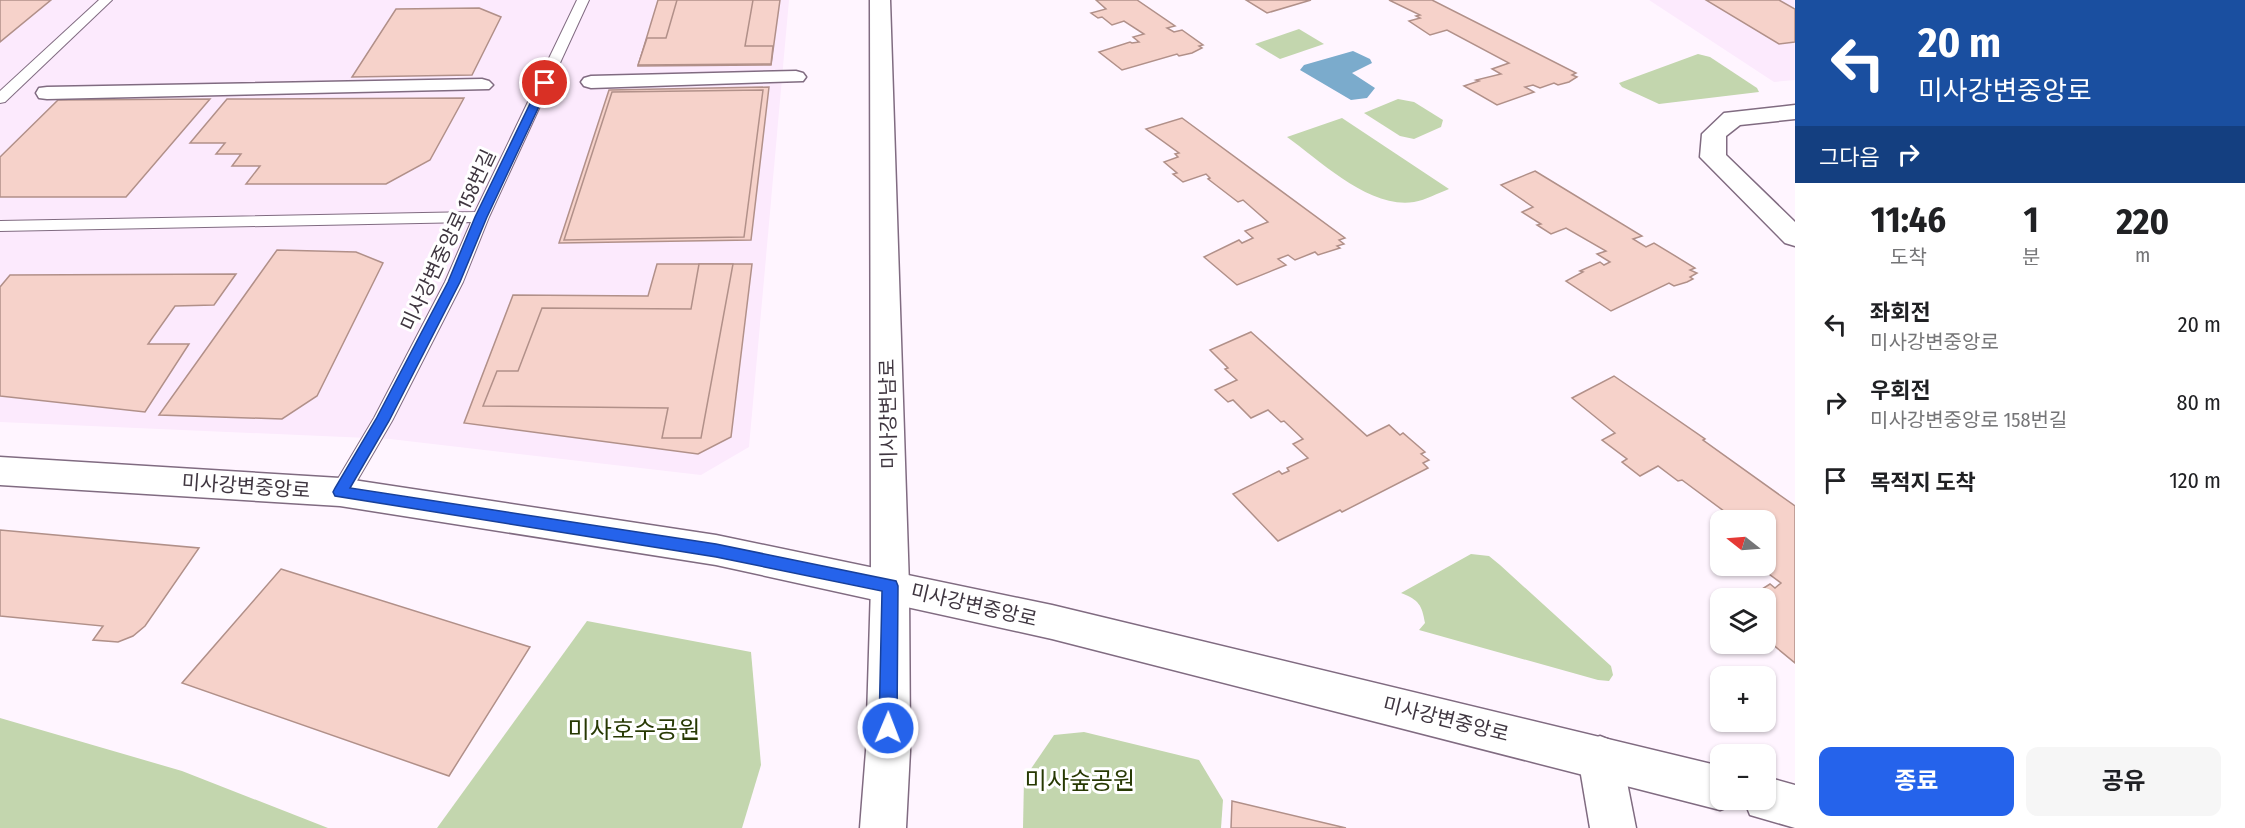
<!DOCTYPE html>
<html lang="ko">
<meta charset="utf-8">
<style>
:root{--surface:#fff;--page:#f6f6f6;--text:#202124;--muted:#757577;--accent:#2563eb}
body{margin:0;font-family:"Fira Sans Condensed","Noto Sans KR",sans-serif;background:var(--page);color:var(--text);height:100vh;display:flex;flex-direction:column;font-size:22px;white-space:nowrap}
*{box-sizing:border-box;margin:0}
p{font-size:20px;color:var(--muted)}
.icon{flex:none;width:33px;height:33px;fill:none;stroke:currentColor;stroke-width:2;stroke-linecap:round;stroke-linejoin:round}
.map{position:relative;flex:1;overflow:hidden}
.drawer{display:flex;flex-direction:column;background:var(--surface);width:450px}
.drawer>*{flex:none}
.hud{background:#1a4fa0;color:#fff;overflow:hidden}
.needle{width:39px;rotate:287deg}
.buttons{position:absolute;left:1710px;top:510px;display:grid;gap:12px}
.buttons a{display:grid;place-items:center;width:66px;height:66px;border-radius:12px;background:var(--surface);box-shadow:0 2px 4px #0004;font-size:30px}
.pin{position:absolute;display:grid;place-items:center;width:51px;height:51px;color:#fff;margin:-26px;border:3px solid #fff;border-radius:50%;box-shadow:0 2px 6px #0007}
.me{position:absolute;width:66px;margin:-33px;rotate:1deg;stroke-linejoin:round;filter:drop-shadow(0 0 4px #0008)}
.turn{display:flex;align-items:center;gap:21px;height:126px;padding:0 24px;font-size:27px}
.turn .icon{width:78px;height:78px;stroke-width:2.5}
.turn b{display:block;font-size:42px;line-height:51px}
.then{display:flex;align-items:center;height:57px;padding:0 24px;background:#0003;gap:12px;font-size:22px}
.eta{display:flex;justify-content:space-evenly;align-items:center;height:102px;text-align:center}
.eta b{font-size:36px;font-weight:700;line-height:42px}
.cta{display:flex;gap:12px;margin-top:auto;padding:12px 24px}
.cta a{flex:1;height:69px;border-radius:12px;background:var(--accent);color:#fff;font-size:24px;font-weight:700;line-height:69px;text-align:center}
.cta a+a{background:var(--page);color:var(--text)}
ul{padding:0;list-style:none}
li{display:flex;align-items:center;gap:18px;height:78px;padding:0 24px}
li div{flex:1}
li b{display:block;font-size:22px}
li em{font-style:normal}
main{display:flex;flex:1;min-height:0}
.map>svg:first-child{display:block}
</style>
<main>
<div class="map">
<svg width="1795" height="828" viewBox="0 0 1795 828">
<rect width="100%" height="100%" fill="#fff5ff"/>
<g fill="#fceafd">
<polygon points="0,0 789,0 749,447 701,475 390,439 0,422"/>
<polygon points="1649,0 1795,0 1795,80 1774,82"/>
</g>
<g fill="#c3d6ae">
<polygon points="1299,29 1324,44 1280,59 1255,44"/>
<polygon points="1698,54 1710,57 1757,88 1759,92 1659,104 1622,87 1619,83"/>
<polygon points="1398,99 1414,102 1443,120 1441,127 1414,139 1400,136 1364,113"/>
<path d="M1342,118L1449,189C1438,193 1426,200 1414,202C1369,209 1321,161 1287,137Z"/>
<path d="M1471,554L1489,556L1500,565L1611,666L1613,675L1609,681L1598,680L1419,630L1425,623C1422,605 1419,600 1401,593Z"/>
<polygon points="587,621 751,652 761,765 742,828 437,828"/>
<polygon points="0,718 182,771 328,828 0,828"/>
<polygon points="1084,732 1199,760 1223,800 1221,828 1023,828 1024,779 1054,735"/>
</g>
<polygon fill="#7babcc" points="1353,51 1370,59 1372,63 1352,73 1375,88 1367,98 1351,100 1300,70 1304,65"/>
<g fill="#f6d2ca" stroke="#b19089" stroke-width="1.5">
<polygon points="0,0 51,0 0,42"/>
<polygon points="658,0 780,0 771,65 638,66"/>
<polygon points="677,0 753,0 745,46 773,46 771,64 638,65 647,38 666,38"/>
<polygon points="1096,0 1137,0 1175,26 1167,28 1174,32 1182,30 1203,45 1199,46 1202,48 1192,53 1179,56 1177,54 1122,70 1099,52 1130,42 1132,43 1139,42 1133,37 1144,34 1124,21 1112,25 1102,17 1098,18 1091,13 1106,9"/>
<polygon points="1246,0 1311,0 1267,13"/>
<polygon points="1389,0 1432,0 1576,73 1572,75 1577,77 1569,82 1558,85 1554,83 1540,88 1533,85 1525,87 1534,92 1497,105 1464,86 1479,81 1476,80 1501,74 1492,69 1509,63 1447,30 1430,35 1409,21 1420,18 1416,16 1420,15"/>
<polygon points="1706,0 1779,0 1795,9 1795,42 1779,44"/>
<polygon points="479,8 501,17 472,75 352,77 396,9"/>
<polygon points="769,87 751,240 559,243 609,90"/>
<polygon points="763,90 744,237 564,240 612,92"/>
<polygon points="464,98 430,160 386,184 246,184 260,166 232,166 241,154 216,154 225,143 190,143 227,99"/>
<polygon points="210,99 126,197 0,197 0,157 58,100"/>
<polygon points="1182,118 1345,238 1339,240 1344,244 1337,246 1340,248 1318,255 1315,252 1295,260 1288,255 1278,259 1286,265 1237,285 1204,257 1239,240 1242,243 1253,238 1245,231 1268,222 1243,200 1238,202 1208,179 1210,178 1206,174 1183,182 1173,174 1177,173 1164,162 1178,157 1175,154 1179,153 1146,129"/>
<polygon points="1535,171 1642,236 1633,239 1646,247 1654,243 1695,268 1690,270 1697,273 1690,277 1693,279 1687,282 1674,286 1669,283 1611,311 1566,281 1583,272 1580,271 1600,262 1604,265 1610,262 1597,254 1606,251 1566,228 1551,234 1537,225 1541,224 1522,212 1533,207 1501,185"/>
<polygon points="277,250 356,252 383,263 317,396 282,419 159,415"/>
<polygon points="657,264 752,264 731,437 698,454 464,423 513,295 648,296"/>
<polygon points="699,264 733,264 701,438 662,438 668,408 483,406 497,371 518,371 542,308 691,309"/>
<polygon points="236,274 214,305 175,306 148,344 189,344 145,412 0,396 0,287 10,275"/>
<polygon points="1251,332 1367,436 1389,425 1400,435 1403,433 1425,452 1421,454 1429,460 1423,463 1428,468 1342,512 1340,510 1278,541 1233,494 1279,471 1282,474 1289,471 1287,468 1308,458 1293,444 1303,439 1284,421 1281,422 1268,410 1251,418 1233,400 1228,402 1215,390 1237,380 1225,369 1228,368 1210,350"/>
<polygon points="1614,376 1705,439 1703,440 1795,506 1795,663 1766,639 1766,598 1748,598 1770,584 1775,588 1781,583 1769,574 1772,572 1764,566 1766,551 1769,549 1766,547 1766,520 1736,520 1682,480 1678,481 1658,466 1640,476 1622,462 1627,459 1602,440 1615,433 1572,398"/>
<polygon points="0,530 199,548 145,626 133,636 118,642 93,640 103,626 0,616"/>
<polygon points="281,569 530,647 449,776 182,683"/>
<polygon points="1232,801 1346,828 1231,828"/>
</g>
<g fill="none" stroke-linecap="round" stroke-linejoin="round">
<g stroke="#806b81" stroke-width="2">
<g id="service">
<polygon points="99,0 112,0 5,102 0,103 0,91"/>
<polygon points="577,0 589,0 489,217 463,282 392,421 347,498 340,500 333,498 330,492 374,418 445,282 471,222 0,231 0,221 475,212"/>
</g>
</g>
<g stroke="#806b81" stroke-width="3">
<g id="pedestrian">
<polygon points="796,71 803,73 806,77 803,81 591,88 584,86 581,82 584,78 591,76"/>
<polygon points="482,79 489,81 493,85 489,89 47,99 39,98 36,93 39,88 47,87"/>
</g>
</g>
<g stroke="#806b81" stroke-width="3">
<g id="minor">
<polygon points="1795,105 1795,119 1740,125 1726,136 1726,155 1795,222 1795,246 1785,243 1700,157 1702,134 1724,113"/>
<polygon points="1600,736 1615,742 1622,757 1636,828 1590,828 1578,757 1585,742"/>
</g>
</g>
<g stroke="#806b81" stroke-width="3">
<g id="tertiary">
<polygon points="0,457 340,478 716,535 1052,605 1720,766 1720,800 1737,800 1736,804 1720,810 1052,639 716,565 340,506 0,485"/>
<polygon points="1766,777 1795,785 1795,828 1750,815 1744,800 1766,800"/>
</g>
</g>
<g stroke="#806b81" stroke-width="3">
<polygon id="secondary" points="870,0 890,0 909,586 910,751 906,828 860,828 866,751 871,586"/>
</g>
<use href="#service" fill="#fff" fill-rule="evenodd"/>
<use href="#pedestrian" fill="#fff" fill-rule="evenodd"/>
<use href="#minor" fill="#fff" fill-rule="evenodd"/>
<use href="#tertiary" fill="#fff" fill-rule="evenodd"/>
<use href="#secondary" fill="#fff" fill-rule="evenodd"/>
</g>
<polygon fill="#2563eb" stroke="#184099" stroke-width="1.5" points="545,80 550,83 487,217 460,282 389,421 350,488 716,544 896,581 898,586 897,728 894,733 888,736 882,733 879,728 882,591 716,557 335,496 333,492 335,488 376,419 448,282 475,217 540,83"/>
<g text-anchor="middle" stroke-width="6" stroke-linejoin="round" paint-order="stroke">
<g font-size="20" fill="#3f3640" stroke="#fff">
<text transform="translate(448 240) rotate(-65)" y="7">미사강변중앙로 158번길</text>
<text transform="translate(888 414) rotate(-91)" y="7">미사강변남로</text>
<text transform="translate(246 486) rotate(4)" y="7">미사강변중앙로</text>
<text transform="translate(974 605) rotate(13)" y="7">미사강변중앙로</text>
<text transform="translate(1446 719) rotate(14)" y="7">미사강변중앙로</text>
</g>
<g font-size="24" fill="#273903" stroke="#fff">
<text x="634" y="738">미사호수공원</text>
<text x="1080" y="789">미사숲공원</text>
</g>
</g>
</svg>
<div class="buttons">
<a><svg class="needle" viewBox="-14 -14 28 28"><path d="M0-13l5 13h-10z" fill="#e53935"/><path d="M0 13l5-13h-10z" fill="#757577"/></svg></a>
<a><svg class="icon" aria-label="layers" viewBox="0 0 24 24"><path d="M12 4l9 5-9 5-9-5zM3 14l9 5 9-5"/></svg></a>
<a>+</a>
<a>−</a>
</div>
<div class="pin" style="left:545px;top:83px;background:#d93025"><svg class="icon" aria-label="arrive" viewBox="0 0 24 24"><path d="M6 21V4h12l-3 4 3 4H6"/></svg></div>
<svg class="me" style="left:888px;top:728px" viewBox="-20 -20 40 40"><circle r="17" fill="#2563eb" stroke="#fff" stroke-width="3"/><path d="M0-11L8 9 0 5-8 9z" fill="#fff"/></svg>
</div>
<section class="drawer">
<div class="hud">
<div class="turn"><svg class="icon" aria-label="left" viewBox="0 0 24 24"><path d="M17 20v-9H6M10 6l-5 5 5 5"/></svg><div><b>20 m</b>미사강변중앙로</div></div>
<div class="then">그다음<svg class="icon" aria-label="right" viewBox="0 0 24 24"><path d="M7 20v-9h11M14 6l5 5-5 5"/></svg></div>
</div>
<div class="eta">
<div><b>11:46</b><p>도착</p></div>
<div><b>1</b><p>분</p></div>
<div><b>220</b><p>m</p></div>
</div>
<ul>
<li><svg class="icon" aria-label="left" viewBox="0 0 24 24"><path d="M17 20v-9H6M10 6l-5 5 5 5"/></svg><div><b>좌회전</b><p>미사강변중앙로</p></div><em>20 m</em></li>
<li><svg class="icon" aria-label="right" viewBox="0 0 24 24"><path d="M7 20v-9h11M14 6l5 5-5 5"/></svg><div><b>우회전</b><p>미사강변중앙로 158번길</p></div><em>80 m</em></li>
<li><svg class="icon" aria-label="arrive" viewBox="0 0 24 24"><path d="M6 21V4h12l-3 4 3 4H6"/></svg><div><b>목적지 도착</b></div><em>120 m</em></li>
</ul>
<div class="cta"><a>종료</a><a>공유</a></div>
</section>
</main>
